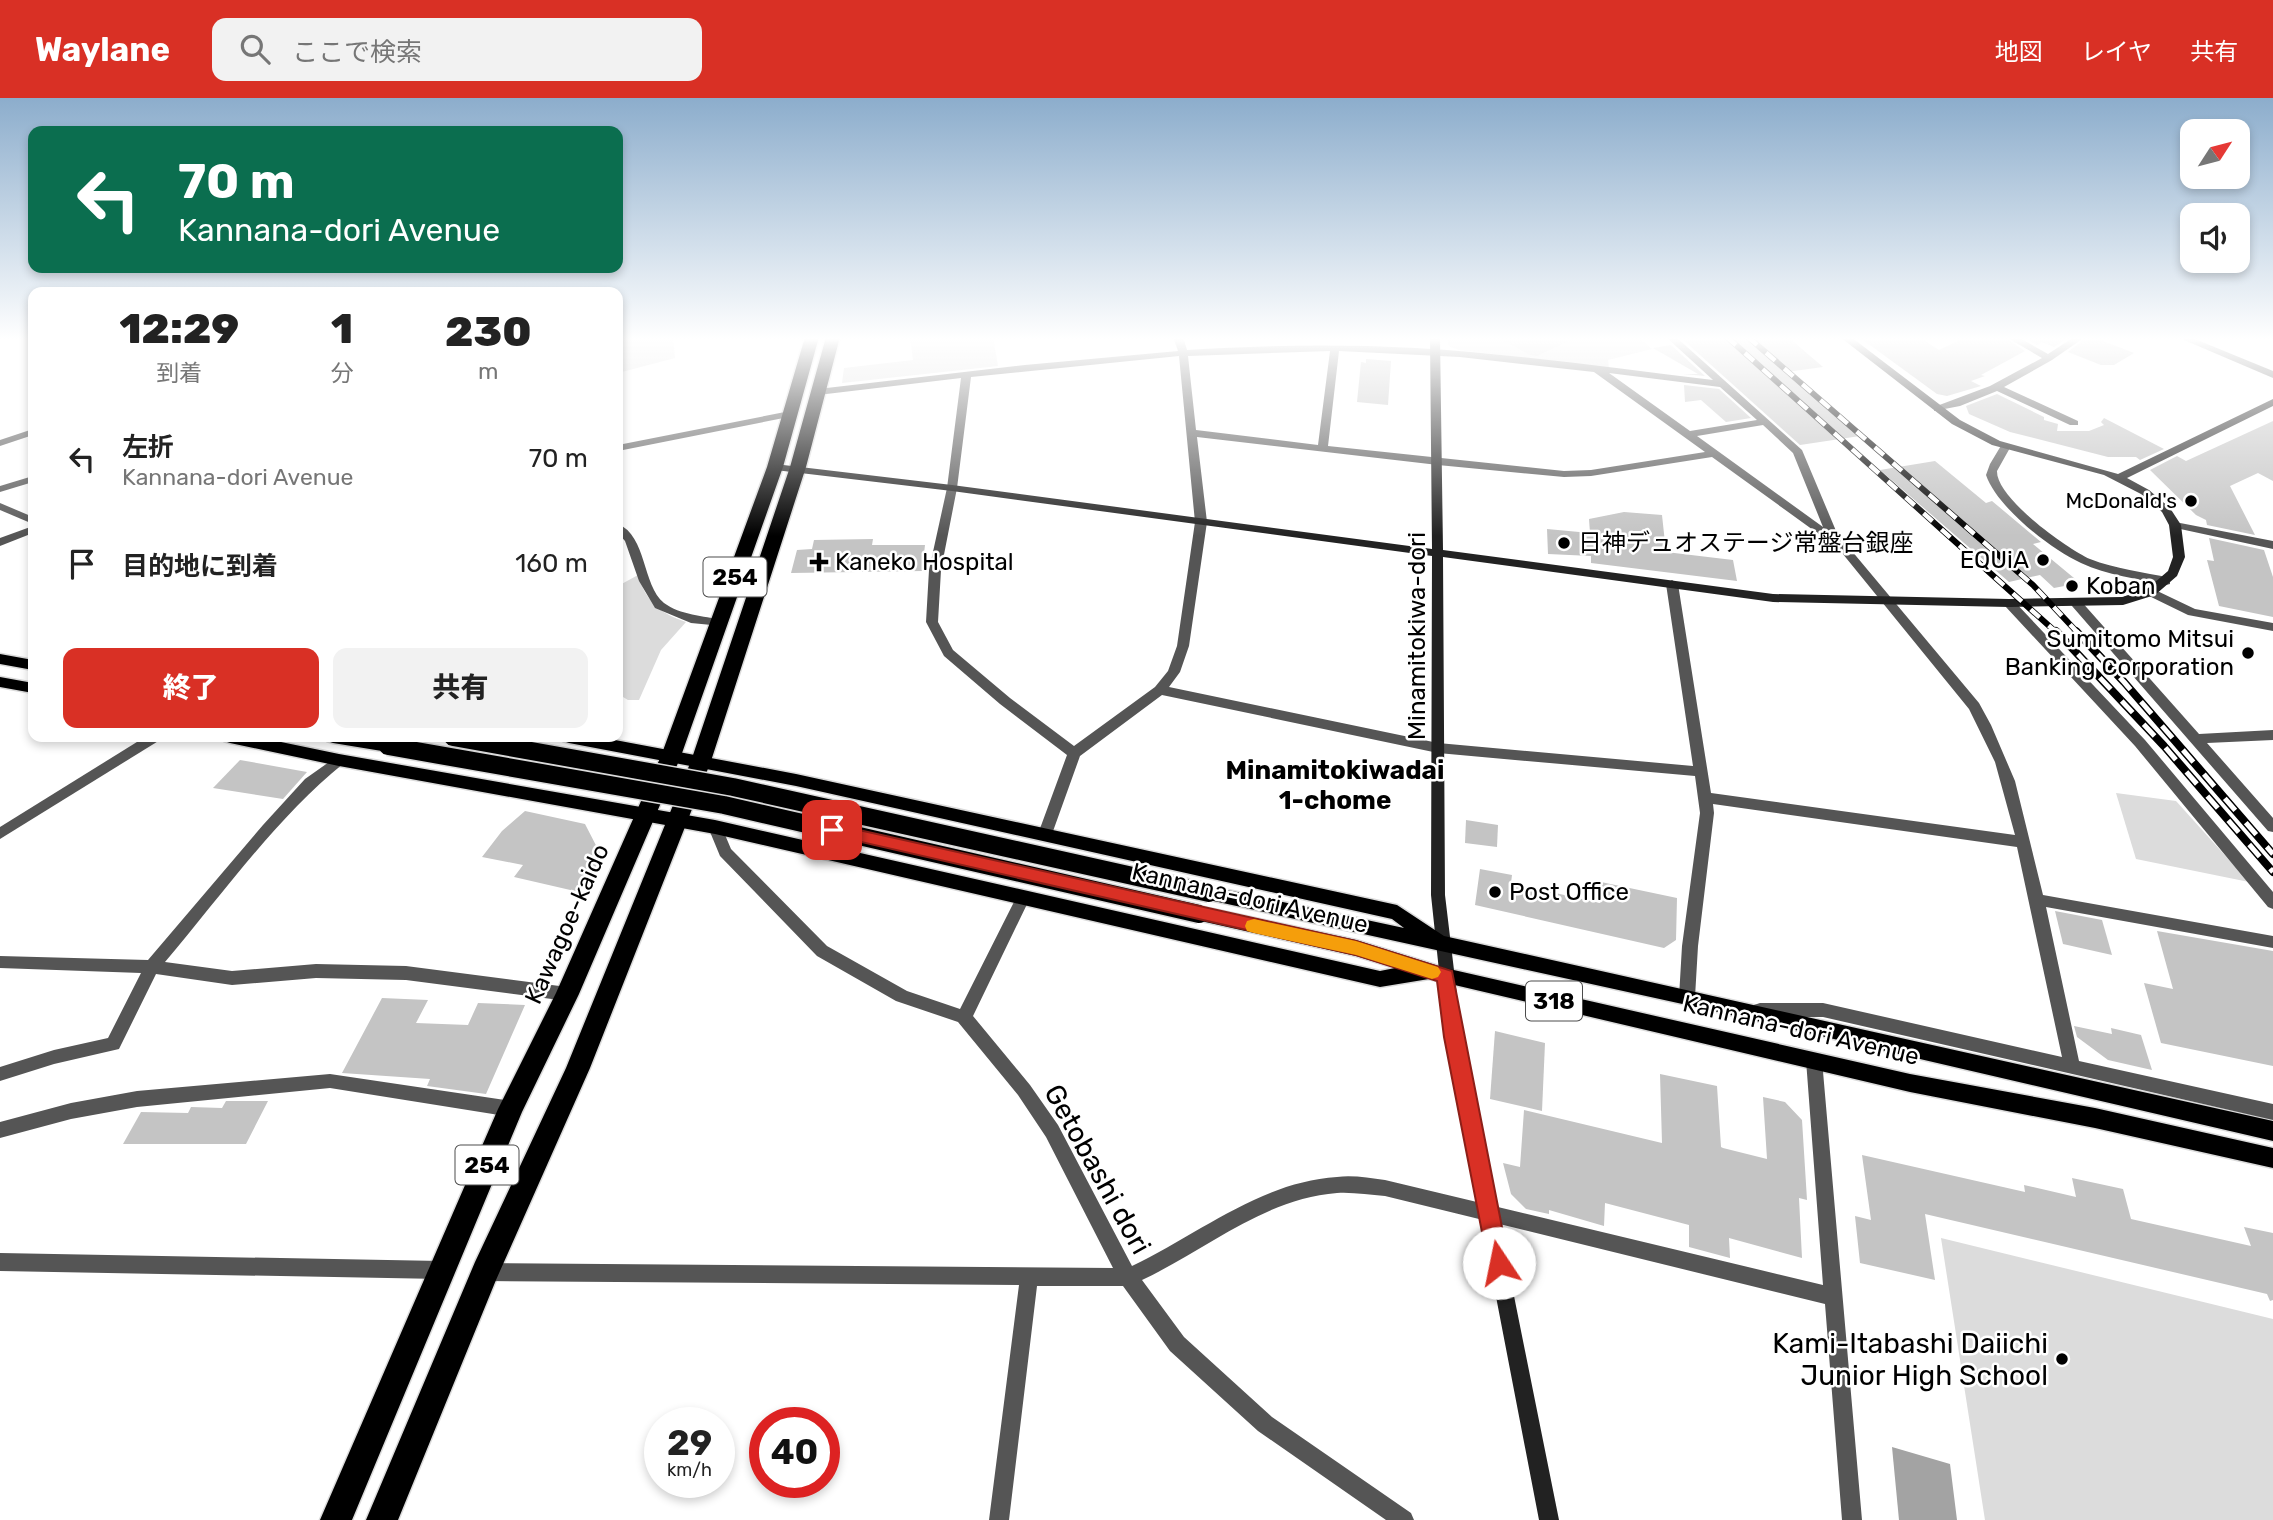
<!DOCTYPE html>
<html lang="ja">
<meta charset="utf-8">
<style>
:root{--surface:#fff;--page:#f2f2f2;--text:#222;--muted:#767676;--accent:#d93025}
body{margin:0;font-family:Rubik,"Noto Sans JP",sans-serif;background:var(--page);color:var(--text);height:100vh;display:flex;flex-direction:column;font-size:26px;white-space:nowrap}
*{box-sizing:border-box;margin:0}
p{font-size:23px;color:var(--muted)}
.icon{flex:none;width:38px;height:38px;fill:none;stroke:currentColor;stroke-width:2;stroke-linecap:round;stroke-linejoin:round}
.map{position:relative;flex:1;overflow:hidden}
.drawer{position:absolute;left:28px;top:189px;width:595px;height:455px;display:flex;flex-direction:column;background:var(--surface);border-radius:14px;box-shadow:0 4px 10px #0003}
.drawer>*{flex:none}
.banner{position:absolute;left:28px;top:28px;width:595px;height:147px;border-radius:14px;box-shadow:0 4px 10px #0003;background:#0b6e4f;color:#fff;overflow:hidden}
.needle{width:46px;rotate:54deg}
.controls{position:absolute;left:2180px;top:21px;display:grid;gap:14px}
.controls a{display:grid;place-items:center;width:70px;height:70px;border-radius:14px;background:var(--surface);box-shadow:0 4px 10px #0003;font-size:35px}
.speed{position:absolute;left:644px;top:1309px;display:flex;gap:14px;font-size:35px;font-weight:700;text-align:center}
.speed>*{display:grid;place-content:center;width:91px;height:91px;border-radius:50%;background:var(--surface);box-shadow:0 4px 10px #0003;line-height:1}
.speed small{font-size:18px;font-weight:400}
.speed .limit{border:10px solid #d22;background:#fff;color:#111}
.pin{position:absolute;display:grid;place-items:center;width:60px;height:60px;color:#fff;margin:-30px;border-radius:14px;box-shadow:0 4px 10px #0006}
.me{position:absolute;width:77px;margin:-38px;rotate:349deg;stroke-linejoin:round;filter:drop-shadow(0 0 5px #0008)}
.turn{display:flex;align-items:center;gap:24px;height:147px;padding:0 35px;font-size:32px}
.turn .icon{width:91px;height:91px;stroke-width:2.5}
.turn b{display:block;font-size:49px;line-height:60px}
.eta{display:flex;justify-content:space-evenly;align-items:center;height:119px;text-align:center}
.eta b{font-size:42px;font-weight:800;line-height:49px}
.primary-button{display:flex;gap:14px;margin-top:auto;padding:14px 35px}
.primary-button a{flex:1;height:80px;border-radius:14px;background:var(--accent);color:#fff;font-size:28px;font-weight:800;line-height:80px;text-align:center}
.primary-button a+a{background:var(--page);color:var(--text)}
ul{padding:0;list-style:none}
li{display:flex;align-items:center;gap:21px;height:105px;padding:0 35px}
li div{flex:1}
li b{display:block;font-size:26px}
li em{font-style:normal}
header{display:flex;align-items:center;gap:42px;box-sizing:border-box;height:98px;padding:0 35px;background:var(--accent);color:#fff}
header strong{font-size:33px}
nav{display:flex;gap:38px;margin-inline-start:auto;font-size:24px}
.search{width:490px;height:63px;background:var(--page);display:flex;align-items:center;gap:18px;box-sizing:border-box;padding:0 24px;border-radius:14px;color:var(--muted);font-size:26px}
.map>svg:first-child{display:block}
</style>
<header>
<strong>Waylane</strong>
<div class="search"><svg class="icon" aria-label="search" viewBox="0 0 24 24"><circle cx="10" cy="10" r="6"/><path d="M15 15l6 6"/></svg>ここで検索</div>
<nav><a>地図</a><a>レイヤ</a><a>共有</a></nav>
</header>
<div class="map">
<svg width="2273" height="1422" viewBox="0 0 2273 1422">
<rect width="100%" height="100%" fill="#fff"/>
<g fill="#dcdcdc">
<polygon points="618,239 673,239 675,260 618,275"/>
<polygon points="910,239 993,239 998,268 842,285 844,270 913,262"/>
<polygon points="1445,239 1638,239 1652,251 1608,262 1609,270 1459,252 1450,249"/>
<path d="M638,477C646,504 660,515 686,524L661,552L639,602H628L618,596V488Z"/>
<polygon points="2116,695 2176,703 2249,784 2136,761"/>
<polygon points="1941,1140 2273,1221 2273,1422 1985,1422"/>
</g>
<polygon fill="#a3a3a3" points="1892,1349 1950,1366 1957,1422 1899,1422"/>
<g fill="#c4c4c4">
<polygon points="1497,239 1577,239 1537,258 1530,257"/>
<polygon points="1680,239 1788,239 1823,269 1786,274 1860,338 1800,347"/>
<polygon points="1859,239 1919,239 1939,252 1966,239 2004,239 2025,253 1981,277 1985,278 1971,283 1981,288 1947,298 1937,296"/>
<polygon points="2023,239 2069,239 2054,249 2042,244 2037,247"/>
<polygon points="2087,239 2093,239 2134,255 2114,267 2101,267 2068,254"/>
<polygon points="1671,247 1705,278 1683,276 1698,276 1653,250"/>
<polygon points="1366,261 1391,263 1388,307 1357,304 1361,264 1366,265"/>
<polygon points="1684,287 1719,291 1751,320 1726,324 1701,302 1685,304"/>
<polygon points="1997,296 2044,319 2044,322 2058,326 2057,333 2089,333 2104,327 2101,324 2104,320 2164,351 2140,362 2136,359 2108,359 2010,334 1969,316 1966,308"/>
<polygon points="2273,323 2273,383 2258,375 2230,388 2255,437 2207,427 2206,422 2196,417 2150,372 2177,358 2186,363"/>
<polygon points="1935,363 1986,405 1992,403 2041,444 2033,446 2080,485 2054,490 2040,477 2009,484 1880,372"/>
<polygon points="1624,414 1662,417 1666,454 1733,462 1737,483 1591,465 1591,458 1548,456 1547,431 1590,435 1589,421"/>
<polygon points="2209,440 2264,452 2273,479 2273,519 2219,508 2207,462 2214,463"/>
<polygon points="873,441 872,447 925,447 922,473 791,475 797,452 812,451 814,442"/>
<polygon points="240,662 307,674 283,701 213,690"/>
<polygon points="525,713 585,726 602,759 579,794 514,779 523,767 482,759 502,733"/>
<polygon points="1466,722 1498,727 1497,749 1465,745"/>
<polygon points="1480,771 1512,777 1511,785 1600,805 1601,784 1677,800 1676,842 1664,850 1475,807"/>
<polygon points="2055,813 2102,822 2112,857 2063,846"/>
<polygon points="2157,833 2273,853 2273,968 2161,945 2144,885 2173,891"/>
<polygon points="382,900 428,902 416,925 468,927 478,905 525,907 486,996 427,988 430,981 342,975"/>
<polygon points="2074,928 2112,936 2111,930 2141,937 2152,972 2108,962 2077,939"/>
<polygon points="1495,933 1545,945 1542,1013 1490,1001"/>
<polygon points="1660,976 1717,988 1721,1049 1723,1050 1767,1061 1763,999 1785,1004 1802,1022 1807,1102 1799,1100 1802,1160 1729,1140 1730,1160 1689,1149 1689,1127 1605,1105 1604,1128 1549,1112 1549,1116 1526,1111 1511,1096 1503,1065 1520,1069 1524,1012 1662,1045"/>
<polygon points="226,1003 268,1003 246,1046 123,1046 141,1014 188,1015 191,1009 222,1010"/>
<polygon points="1862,1057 2025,1094 2024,1087 2076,1099 2072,1080 2123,1091 2131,1121 2251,1148 2244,1129 2273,1135 2273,1202 2270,1203 2267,1196 1925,1116 1935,1182 1860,1165 1855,1118 1871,1122"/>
</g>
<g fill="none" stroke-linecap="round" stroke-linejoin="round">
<g stroke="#dbdbdb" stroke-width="3">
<g id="primary">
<polygon points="0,556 33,562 33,572 0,566"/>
<polygon points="0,579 33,585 33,595 0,589"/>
<polygon points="222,639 257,639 339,656 715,722 1380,873 1395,870 1356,858 1192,821 1190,816 1192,811 1199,808 1356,842 1445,870 1910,976 2095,1010 2273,1050 2273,1070 2095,1030 1910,994 1429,881 1380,889 715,736 339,668 230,645 224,643"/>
<polygon points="325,639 368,639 394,644 396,648 388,654 333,645 327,643"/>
<polygon points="561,639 599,639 796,676 1397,807 1444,838 2273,1023 2273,1043 1687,907 1209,802 1202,800 1200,795 1202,790 1209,788 1404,830 1392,821 796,688 569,645 563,643"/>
</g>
</g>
<g stroke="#dbdbdb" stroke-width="3">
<g id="highway">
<polygon points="805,239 819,239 783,369 681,658 579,896 522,1014 352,1422 320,1422 498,1011 556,895 661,658 767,369"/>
<polygon points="826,239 840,239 806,369 711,663 590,970 496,1182 398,1422 366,1422 475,1164 566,970 691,663 790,369"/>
</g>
</g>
<g fill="#555" fill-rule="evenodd">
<path d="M1173,239H1183L1187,252C1263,247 1340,246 1416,250C1515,256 1614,270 1713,282L1666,239H1676L1802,352L1839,440L1846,446L1979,605L1991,627L2015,683L2043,797L2273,838V850L2046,809L2079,963L2273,1006V1022L1823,919H1760L1754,917L1752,912L1754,907L1760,905H1823L2062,959L2017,749L1713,706L1714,715L1698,848L1695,899L1693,904L1687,906L1681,904L1679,899L1682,848L1700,715L1695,678L1438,655L1162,597L1080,658L1052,736L1050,740H1040L1038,736L1067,657L1000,606L944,558L926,524L929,472L947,390L961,280L818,297L813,294L818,291L1025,267L1178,253ZM1330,253L1318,347L1196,332L1188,258ZM1339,253L1460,259L1594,274L1705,354L1591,372L1564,373L1328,348ZM1179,258L1195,424L1177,548L1168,573L1155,589L1074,648L1010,600L953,552L938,524L941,472L957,390L971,279ZM1609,275L1720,289L1757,322L1690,333ZM1763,327L1793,355L1823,429L1697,338ZM1197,339L1438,367L1564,379L1591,378L1712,359L1838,450L1969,611L1995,664L2015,737L1711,695L1678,486L1672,482L1666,486L1693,668L1438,645L1169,589L1180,574L1189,548L1207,424Z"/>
<polygon points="2006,239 2018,239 2048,256 2074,239 2085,239 2052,262 2004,289 2078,323 2078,327 2070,327 1997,293 1960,308 1934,313 1934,309 1990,288 2042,260"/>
<polygon points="2177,239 2190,239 2273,273 2273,280"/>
<polygon points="790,313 795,316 794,318 618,353 618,347"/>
<polygon points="33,331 33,337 0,348 0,342"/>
<path d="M2006,345L2011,348L1997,373C1996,400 2066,450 2090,461C2115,471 2144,474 2170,480V486L2166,487C2138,481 2107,477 2081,465C2050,451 1997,409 1986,377L1990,366L2002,346Z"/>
<polygon points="33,378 33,384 0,394 0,388"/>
<polygon points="0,405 33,419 33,426 0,412"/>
<polygon points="2175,424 2273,443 2273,451 2171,429 2169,427"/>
<path d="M618,426C647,438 642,487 664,505C680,517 704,518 722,522L724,525L722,528L691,525L655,510L639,483L625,443L618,435Z"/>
<polygon points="33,428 33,435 0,448 0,440"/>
<polygon points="2151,490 2195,511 2273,525 2273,533 2188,517 2147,497 2147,491"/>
<polygon points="2009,501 2013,502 2145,642 2273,794 2273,811 2268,809 2135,648 2005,508 2003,505 2005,502"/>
<polygon points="2076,501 2080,502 2199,636 2273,632 2273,642 2207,645 2273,720 2273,734 2268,733 2072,508 2070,505 2072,502"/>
<polygon points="145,639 162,639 160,642 0,741 0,729"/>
<path d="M339,657L344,659L346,662L344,665C275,721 222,797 165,864L232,873L316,866L406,868L567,889L573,891L575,896L573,901L567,903L406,882L316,880L232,887L156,876L119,951L54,966L0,983V969L54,952L108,940L141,875L0,870V858L148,862L263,727L305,681Z"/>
<path d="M715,724L720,725L731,751L827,848L907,893L960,911L1018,796H1028L1030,800L973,918L1030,987L1058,1027L1132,1168C1199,1136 1260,1084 1337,1079C1353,1077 1369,1080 1385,1082L1823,1187L1806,962L1808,957L1814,955L1820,957L1822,962L1862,1422H1842L1825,1206L1385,1098C1369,1097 1353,1094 1337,1095C1263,1101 1206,1152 1142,1182L1184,1239L1272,1319L1411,1415L1414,1422H1386L1258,1333L1170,1253L1123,1188H1037L1009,1422H989L1019,1187L485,1183L478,1181L476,1174L478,1167L485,1165L1113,1170L1046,1039L1018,997L958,924L896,903L817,858L720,758L708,729L710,725Z"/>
<polygon points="330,976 511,1003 517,1006 519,1011 517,1016 511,1019 330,990 137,1009 71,1021 0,1040 0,1024 71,1005 137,993"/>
<polygon points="0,1155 441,1163 448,1165 450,1172 448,1179 441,1181 0,1173"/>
</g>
<polygon fill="#222" fill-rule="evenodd" points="1430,239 1440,239 1443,452 1773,496 2009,501 2122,499 2147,491 2168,473 2173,459 2169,427 2162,414 2141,396 2104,377 1992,347 1952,326 1840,239 1851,239 1960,322 2000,343 2118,376 2273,301 2273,308 2127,380 2149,392 2170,410 2181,427 2185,459 2177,478 2155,497 2123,507 2009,509 1773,504 1443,459 1445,797 1462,939 1559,1422 1539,1422 1446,939 1431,797 1432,458 952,393 775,372 770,369 775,366 952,387 1432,451"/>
<use href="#primary" fill="#000" fill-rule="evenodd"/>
<use href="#highway" fill="#000" fill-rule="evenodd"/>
<g stroke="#000" stroke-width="6">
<g id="rail-far1">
<polyline points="1727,239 2057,535"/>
<polyline points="1748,239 2033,487 2078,535"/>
</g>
</g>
<g stroke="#000" stroke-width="8">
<g id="rail">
<polyline points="2056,533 2164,648 2273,774"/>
<polyline points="2076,533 2124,584 2273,756"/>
</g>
</g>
<use href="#rail-far1" stroke="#fff" stroke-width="4.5" stroke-dasharray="12" stroke-linecap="butt"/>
<use href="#rail" stroke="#fff" stroke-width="5" stroke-dasharray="16" stroke-linecap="butt"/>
<g stroke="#dbdbdb" stroke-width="21" stroke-linecap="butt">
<g id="primary-bridge">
<polyline points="453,639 733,689 1209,795"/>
<polyline points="388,648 724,707 1199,816"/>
</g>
</g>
<use href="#primary-bridge" stroke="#000" stroke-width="18"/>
</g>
<linearGradient id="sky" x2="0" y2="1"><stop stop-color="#8cadcc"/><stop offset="0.55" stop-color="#fff"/><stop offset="1" stop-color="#fff" stop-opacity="0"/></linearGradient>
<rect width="2273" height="438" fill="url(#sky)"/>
<polygon fill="#d93025" stroke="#8d1f18" stroke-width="2" points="832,726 1356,843 1452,873 1509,1165 1506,1173 1499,1176 1491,1173 1488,1165 1444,939 1437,883 1356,857 826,736 824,732"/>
<polygon fill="#f59e0b" points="1254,821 1356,843 1438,869 1441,874 1438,879 1432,881 1356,857 1254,835 1247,833 1245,828 1247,823"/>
<g fill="#000" stroke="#fff" stroke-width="2.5">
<circle cx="2191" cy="403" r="7"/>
<circle cx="1564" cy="445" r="7"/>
<circle cx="2043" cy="462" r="7"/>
<path d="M815.5 453.5h7v7h7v7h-7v7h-7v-7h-7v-7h7z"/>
<circle cx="2072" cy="488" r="7"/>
<circle cx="2248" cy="555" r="7"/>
<circle cx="1495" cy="794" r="7"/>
<circle cx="2062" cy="1261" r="7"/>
</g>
<g text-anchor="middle" stroke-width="5" stroke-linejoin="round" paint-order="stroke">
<g font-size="21" fill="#000" stroke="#fff" text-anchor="end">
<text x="2177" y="410">McDonald's</text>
</g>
<g fill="#fff" stroke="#4c4c4c" stroke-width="2">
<rect x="703.5" y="459.5" width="63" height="39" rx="5"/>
<rect x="1526" y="883.5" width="56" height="39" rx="5"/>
<rect x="455.5" y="1047.5" width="63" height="39" rx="5"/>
</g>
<g font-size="23" font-weight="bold" fill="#000">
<text x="735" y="487">254</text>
<text x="1554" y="911">318</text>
<text x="487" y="1075">254</text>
</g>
<g font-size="24" fill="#000" stroke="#fff" text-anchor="start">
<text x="1578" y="453">日神デュオステージ常盤台銀座</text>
<text x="2029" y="470" text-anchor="end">EQUiA</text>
<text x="835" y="472">Kaneko Hospital</text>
<text x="2086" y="496">Koban</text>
<text x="2234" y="549" text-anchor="end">Sumitomo Mitsui<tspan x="2234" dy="28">Banking Corporation</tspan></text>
<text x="1509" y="802">Post Office</text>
</g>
<g font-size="24" fill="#000" stroke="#fff">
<text transform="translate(1417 538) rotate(-90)" y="8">Minamitokiwa-dori</text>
<text transform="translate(1250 800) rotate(13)" y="8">Kannana-dori Avenue</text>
<text transform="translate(567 826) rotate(-66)" y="8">Kawagoe-kaido</text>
<text transform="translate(1801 932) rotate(13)" y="8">Kannana-dori Avenue</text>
</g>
<g font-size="26" font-weight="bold" fill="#000" stroke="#fff">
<text x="1335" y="681">Minamitokiwadai<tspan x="1335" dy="30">1-chome</tspan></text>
</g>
<g font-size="28" fill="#000" stroke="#fff">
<text transform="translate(1098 1071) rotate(61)" y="10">Getobashi dori</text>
</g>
<g font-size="28" fill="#000" stroke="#fff" text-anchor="end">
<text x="2048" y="1255">Kami-Itabashi Daiichi<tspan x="2048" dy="32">Junior High School</tspan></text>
</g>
</g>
</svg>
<div class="controls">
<a><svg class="needle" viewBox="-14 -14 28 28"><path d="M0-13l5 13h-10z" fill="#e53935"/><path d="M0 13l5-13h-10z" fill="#767676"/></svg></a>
<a><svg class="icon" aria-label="sound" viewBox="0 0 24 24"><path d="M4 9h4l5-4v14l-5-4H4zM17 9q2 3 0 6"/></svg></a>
</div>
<div class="speed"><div>29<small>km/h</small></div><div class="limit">40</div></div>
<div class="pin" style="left:832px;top:732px;background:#d93025"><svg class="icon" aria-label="arrive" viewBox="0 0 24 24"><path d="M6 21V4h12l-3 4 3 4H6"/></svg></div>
<svg class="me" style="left:1499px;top:1165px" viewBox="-20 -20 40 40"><circle r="19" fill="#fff"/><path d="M0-13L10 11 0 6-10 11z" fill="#d93025"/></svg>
<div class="banner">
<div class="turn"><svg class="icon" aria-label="left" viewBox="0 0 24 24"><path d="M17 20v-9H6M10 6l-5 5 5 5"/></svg><div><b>70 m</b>Kannana-dori Avenue</div></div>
</div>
<section class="drawer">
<div class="eta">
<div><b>12:29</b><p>到着</p></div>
<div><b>1</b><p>分</p></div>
<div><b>230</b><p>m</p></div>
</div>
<ul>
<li><svg class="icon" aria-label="left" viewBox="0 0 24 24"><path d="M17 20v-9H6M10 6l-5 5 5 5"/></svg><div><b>左折</b><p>Kannana-dori Avenue</p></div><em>70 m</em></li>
<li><svg class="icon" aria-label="arrive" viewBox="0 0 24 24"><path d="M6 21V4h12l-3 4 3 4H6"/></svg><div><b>目的地に到着</b></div><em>160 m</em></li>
</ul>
<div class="primary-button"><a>終了</a><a>共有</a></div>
</section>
</div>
